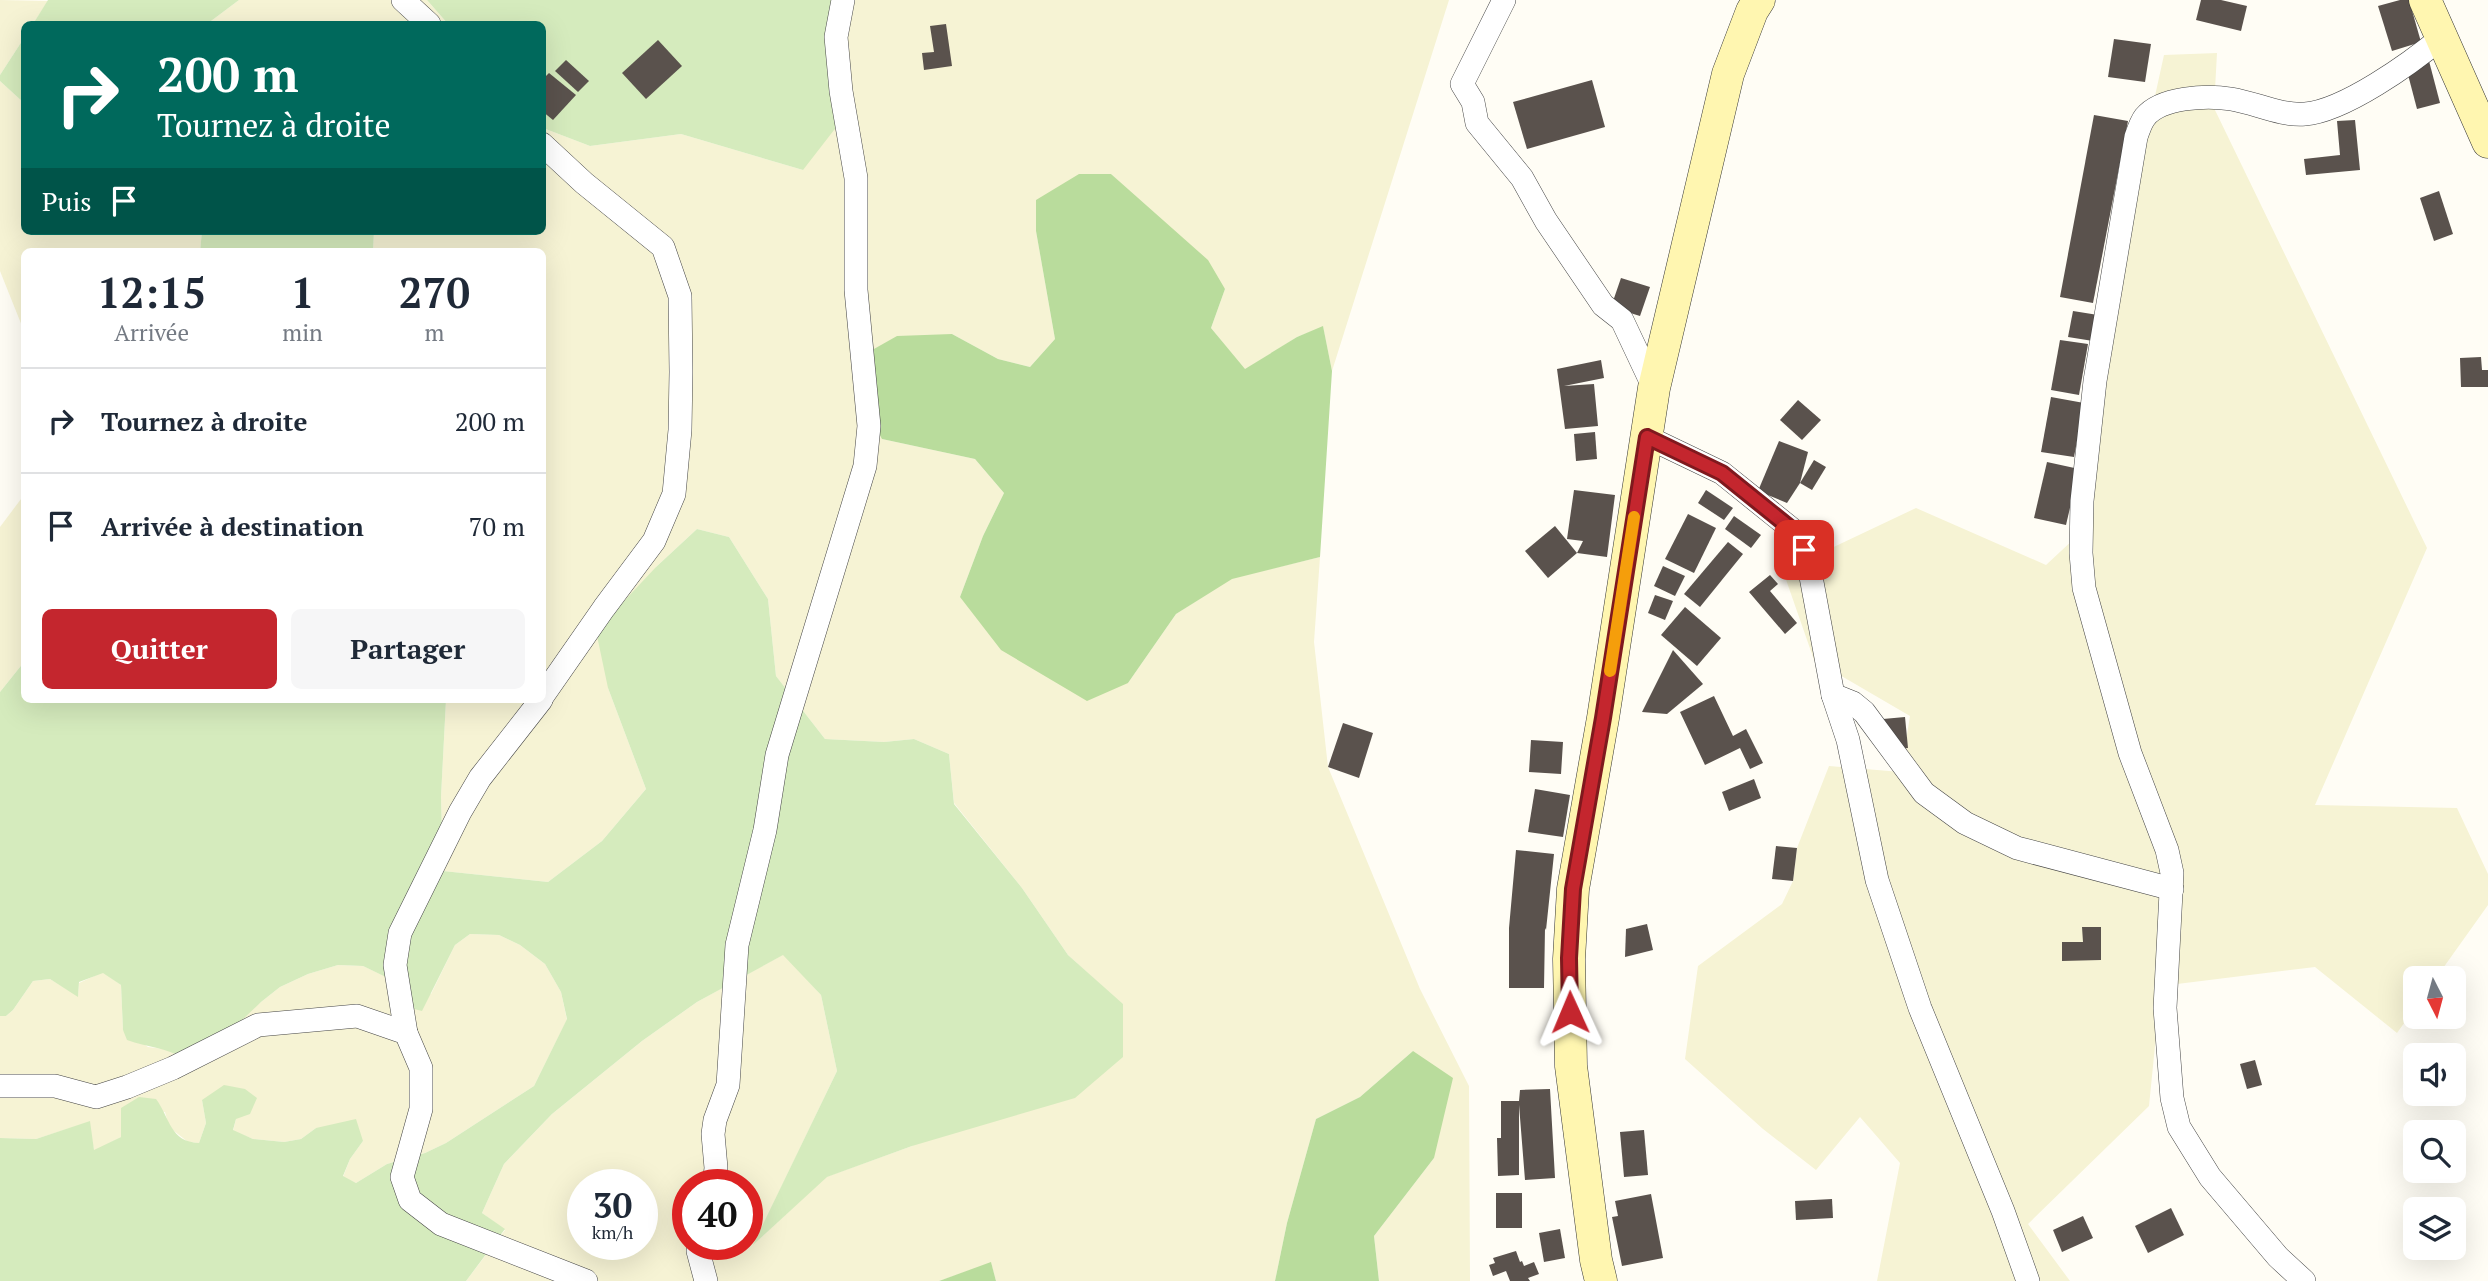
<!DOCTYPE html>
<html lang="fr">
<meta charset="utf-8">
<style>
:root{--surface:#fff;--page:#f6f6f7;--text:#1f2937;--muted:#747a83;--line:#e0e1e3;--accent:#c4262e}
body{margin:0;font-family:"PT Serif",serif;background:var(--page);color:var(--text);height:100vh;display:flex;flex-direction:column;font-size:26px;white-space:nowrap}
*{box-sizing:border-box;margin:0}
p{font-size:23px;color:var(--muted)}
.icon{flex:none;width:38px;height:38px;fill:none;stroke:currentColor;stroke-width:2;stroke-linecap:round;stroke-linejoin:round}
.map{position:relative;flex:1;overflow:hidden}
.panel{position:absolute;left:21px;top:248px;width:525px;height:455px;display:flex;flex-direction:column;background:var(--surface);border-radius:10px;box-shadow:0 7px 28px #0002}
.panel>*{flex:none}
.guide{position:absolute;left:21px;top:21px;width:525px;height:214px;border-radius:10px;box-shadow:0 7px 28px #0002;background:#00695c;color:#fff;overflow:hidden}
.needle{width:46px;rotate:174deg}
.controls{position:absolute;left:2403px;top:966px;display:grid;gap:14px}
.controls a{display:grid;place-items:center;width:63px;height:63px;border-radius:10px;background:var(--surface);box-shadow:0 7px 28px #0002;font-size:35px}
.speed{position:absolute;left:567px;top:1169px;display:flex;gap:14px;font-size:35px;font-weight:700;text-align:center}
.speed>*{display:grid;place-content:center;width:91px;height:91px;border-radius:50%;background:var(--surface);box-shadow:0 7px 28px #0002;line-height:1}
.speed small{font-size:18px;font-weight:400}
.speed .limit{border:10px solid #d22;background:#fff;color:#111}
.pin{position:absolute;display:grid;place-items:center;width:60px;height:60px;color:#fff;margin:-30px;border-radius:14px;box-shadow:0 4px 10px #0006}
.me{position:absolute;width:77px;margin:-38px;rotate:359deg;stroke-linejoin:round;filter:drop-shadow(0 0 5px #0008)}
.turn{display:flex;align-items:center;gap:24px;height:147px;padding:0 21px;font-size:32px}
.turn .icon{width:91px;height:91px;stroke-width:2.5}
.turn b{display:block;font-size:49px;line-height:60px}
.then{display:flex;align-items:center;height:66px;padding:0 21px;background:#0003;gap:14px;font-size:26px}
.eta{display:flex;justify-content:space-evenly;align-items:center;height:119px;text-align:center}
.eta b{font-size:42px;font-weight:700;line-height:49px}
.action{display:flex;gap:14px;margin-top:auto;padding:14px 21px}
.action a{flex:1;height:80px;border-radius:10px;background:var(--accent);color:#fff;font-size:28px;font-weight:700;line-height:80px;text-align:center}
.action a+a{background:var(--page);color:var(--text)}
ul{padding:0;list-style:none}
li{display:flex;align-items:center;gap:21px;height:105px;padding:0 21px;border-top:2px solid var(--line)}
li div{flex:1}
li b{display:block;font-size:26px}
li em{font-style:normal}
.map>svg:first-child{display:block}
</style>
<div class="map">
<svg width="2488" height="1281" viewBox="0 0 2488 1281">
<rect width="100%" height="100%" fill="#fffdf5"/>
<g fill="#f6f3d4" fill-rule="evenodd">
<polygon points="0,0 48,1 33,24 24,24 24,38 0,75"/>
<polygon points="239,0 427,0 448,24 207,24"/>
<path d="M836,0H1449L1332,371L1323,327L1297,337L1245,370L1211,328L1225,289L1111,174L1036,231L1055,339L1030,367L998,359L952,334L882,439L975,459L1004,493L983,536L960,597L1128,683L1176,614L1232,578L1320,557L1314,642L1328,767L1420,989L1469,1086L1470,1281H1379L1374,1236L1434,1158L1413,1051L1360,1097L1316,1119L1287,1223L1275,1281H996L991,1263L939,1281H466L505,1230L482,1213L504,1164L552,1114L642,1041L697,1002L784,954L821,995L837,1071L754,1244L826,1177L912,1146L1123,1005L1068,955L1022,888L954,803L949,754L914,739L884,742L825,739L776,676L768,599L729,537L697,529L656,567L608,688L646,789L602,841L548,882L443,871L441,797L446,700H542V252H373L374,231H542L543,128L590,146L681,134L803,170ZM583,1185H642V1244H583ZM688,1185H747V1244H688Z"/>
<polygon points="2217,53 2214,108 2427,548 2315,805 2457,808 2488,874 2488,905 2436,978 2415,978 2415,1008 2397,1033 2315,967 2161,986 2149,1106 2028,1224 2070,1281 1877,1281 1900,1163 1860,1117 1816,1170 1763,1129 1685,1059 1698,966 1782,904 1793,881 1797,848 1829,766 1901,772 1910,716 1814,660 1783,571 1916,508 2046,565 2090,524 2115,278 2164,55"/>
<polygon points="0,81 24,103 24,231 202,231 200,252 24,252 24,345 22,326 0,271"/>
<polygon points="24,495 24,662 0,692 0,527"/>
<polygon points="470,934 499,935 520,945 545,964 561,992 567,1020 534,1086 446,1143 425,1153 387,1164 356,1183 343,1177 350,1159 363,1141 316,1128 301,1139 284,1142 253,1139 233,1131 236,1119 202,1100 206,1123 199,1143 188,1142 169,1127 165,1112 121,1108 121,1137 94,1151 89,1122 36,1139 0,1138 0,1016 6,1016 13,1010 33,981 50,979 78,996 79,983 103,972 121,985 123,1030 148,1047 172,1050 261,1002 280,987 308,974 338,965 363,966 391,979 431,994 455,945"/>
</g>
<g fill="#d5ebbd">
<polygon points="48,0 239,0 207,24 33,24"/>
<polygon points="427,0 836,0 841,121 803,170 681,134 590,146 543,128 542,24 448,24"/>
<polygon points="24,38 24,103 0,81 0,75"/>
<polygon points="202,231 374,231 373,252 200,252"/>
<path d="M697,529L729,537L768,599L776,676L825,739L884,742L914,739L949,754L954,804L1022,888L1068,955L1123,1004V1057L1075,1098L912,1146L827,1177L753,1245L837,1071L821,995L783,955L697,1002L642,1041L552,1114L504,1164L482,1213L505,1229L466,1281H0V1138L36,1139L90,1121L94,1150L121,1137V1108L139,1097L156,1099C170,1118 170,1142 199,1143L206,1123L202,1100L224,1085L245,1089L257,1098L250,1114L236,1119L233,1130L253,1139L284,1142L301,1139L316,1128L356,1119L363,1141L350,1159L343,1176L356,1183L387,1164L425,1153L446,1143L534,1086L567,1019L561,992L545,964L520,945L499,935L470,934L455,945L422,1011L391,1003L390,979L363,966L338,965L308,974L280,987L261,1002L240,1022L185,1059C168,1048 147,1047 127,1040L123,1030L121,985L103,973L79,982L78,997L50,979L33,981L13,1010L6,1016H0V692L24,662V700H446L441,797L443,871L548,882L602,841L646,789L608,688L596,631L656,567Z"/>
</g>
<g fill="#b9dc9c">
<polygon points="1079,174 1111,174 1208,260 1225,289 1211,328 1245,369 1297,337 1323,326 1332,371 1320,557 1232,579 1176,614 1128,683 1087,701 1001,650 960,597 983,536 1004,493 975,459 882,439 855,389 858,358 897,336 952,334 998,359 1030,367 1055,339 1036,231 1036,200"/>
<polygon points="1413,1051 1453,1078 1434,1158 1374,1236 1379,1281 1275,1281 1287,1223 1316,1119 1360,1097"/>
<polygon points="991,1262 996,1281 939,1281"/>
</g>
<g fill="#5a524d">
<polygon points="2201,0 2221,0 2247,6 2241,31 2196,20"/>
<polygon points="2400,0 2409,0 2421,42 2392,51 2378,6"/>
<polygon points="946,24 952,66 924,70 922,53 934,52 930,26"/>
<polygon points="2114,39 2151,44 2145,82 2108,77"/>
<polygon points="658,40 682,66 646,99 622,73"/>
<polygon points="566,60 589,81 578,92 555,71"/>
<polygon points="2429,61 2440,103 2417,109 2406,67"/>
<polygon points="549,73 576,95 553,120 542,111 542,80"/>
<polygon points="1592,80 1605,127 1527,149 1513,102"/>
<polygon points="2094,115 2128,121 2093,303 2060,297"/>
<polygon points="2355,120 2360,170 2306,175 2304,159 2340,155 2337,121"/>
<polygon points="2439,191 2453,234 2434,241 2420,198"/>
<polygon points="1621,278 1650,287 1640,316 1611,307"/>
<polygon points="2073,311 2098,315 2093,341 2068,337"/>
<polygon points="2060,340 2088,344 2079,395 2051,390"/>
<polygon points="2481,357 2482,370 2488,370 2488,387 2461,387 2460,358"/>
<polygon points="1601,360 1604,378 1564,386 1594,384 1598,426 1565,429 1557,369"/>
<polygon points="2051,397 2084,403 2074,457 2041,452"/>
<polygon points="1798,400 1821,420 1802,440 1780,420"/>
<polygon points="1595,432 1597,459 1576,461 1574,434"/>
<polygon points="1779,441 1808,452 1800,483 1787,503 1758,491"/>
<polygon points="1814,460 1826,467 1812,490 1800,483"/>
<polygon points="2047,462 2079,469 2066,525 2034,518"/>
<polygon points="1574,490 1615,495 1607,557 1577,553 1583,541 1567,539"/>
<polygon points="1706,490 1733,508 1724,520 1698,503"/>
<polygon points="1688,514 1716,528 1694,573 1665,559"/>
<polygon points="1734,516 1761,535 1751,548 1725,529"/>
<polygon points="1555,526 1577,553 1548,578 1525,551"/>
<polygon points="1728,542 1743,554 1700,607 1684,594"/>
<polygon points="1663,566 1685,576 1675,596 1654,586"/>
<polygon points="1770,575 1778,584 1770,591 1797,623 1785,634 1749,592"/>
<polygon points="1655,595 1673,601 1665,620 1648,613"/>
<polygon points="1685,607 1721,638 1697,666 1661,635"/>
<polygon points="1673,650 1703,684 1667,714 1642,712"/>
<polygon points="1714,696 1733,736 1746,729 1763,763 1750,769 1740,748 1705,765 1680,712"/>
<polygon points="1905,717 1908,748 1886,750 1883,719"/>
<polygon points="1343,723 1373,733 1359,778 1328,767"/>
<polygon points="1531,740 1563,742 1561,774 1529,772"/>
<polygon points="1754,779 1761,798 1729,811 1722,792"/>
<polygon points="1535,789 1570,795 1563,837 1528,832"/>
<polygon points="1776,846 1797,848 1793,881 1772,879"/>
<polygon points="1516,850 1554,854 1546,930 1545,928 1544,988 1509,988 1509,928"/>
<polygon points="1647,924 1653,950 1625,957 1626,929"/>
<polygon points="2082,927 2101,927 2101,960 2062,961 2062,942 2083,942"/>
<polygon points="2255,1060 2262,1085 2247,1089 2240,1064"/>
<polygon points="1550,1089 1555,1178 1525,1180 1519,1105 1519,1175 1498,1176 1497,1138 1501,1138 1501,1101 1519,1101 1520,1090"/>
<polygon points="1644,1130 1648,1175 1624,1177 1620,1132"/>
<rect x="1496" y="1193" width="26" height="35"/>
<polygon points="1651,1194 1663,1258 1622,1266 1612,1217 1618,1216 1615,1201"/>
<polygon points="1832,1199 1833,1218 1796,1220 1795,1201"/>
<polygon points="2171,1208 2184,1235 2148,1253 2135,1226"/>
<polygon points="2083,1216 2093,1238 2062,1252 2053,1230"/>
<polygon points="1560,1229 1565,1258 1544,1262 1539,1233"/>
<polygon points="1516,1251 1520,1262 1522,1261 1524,1266 1534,1262 1539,1274 1528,1278 1530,1281 1510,1281 1506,1271 1493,1276 1489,1265 1495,1263 1493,1258"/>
</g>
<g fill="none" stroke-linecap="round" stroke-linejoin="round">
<g stroke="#444" stroke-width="24">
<g id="street">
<polyline points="403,0 429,24"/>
<polyline points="1504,0 1462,84 1473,102 1477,123 1522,178 1546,221 1603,305 1622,320 1654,388"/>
<polyline points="542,144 584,183 663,247 680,296 681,372 680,430 674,494 654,541 604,608 542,697"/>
<polyline points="1647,437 1722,473 1799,535 1809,566 1833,695 1848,740 1877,880 1920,1008 2003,1211 2028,1281"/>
<polyline points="1833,695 1853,703 1864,712 1924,793 1965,823 2017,848 2172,889"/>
<polyline points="406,1033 395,965 400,933 460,812 480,778 541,700"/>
<polyline points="0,1086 55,1086 96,1097 127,1087 173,1068 258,1025 357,1016 406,1033 421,1068 421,1109 402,1177 410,1200 441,1224 586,1281"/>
<polyline points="714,1185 716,1168 713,1134 715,1120 728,1085 737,945 765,830 777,755 865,466 869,426 856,290 856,178 841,91 836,37 843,0"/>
<polyline points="699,1244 698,1251 706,1281"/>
<path d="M2304,1281L2278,1257L2210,1177L2179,1127L2172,1098L2165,1008L2172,873L2167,850L2130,753L2084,588L2081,553L2082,501L2095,381L2136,137C2138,131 2141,122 2145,117C2161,97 2207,95 2231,99C2256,103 2280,116 2305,114C2344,111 2411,63 2441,38"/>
</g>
</g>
<g stroke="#333" stroke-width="33">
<g id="secondary">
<polyline points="2425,0 2488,142"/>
<polyline points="1601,1281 1596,1260 1571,1066 1569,959 1573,889 1603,718 1654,388 1728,74 1752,11 1759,0"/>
</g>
</g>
<use href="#street" stroke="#fff" stroke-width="23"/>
<use href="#secondary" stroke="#fff6b0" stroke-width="32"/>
</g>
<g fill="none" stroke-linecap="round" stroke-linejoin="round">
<g stroke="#7f191e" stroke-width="18">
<polyline id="route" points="1570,1012 1569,958 1573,889 1603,718 1647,437 1722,473 1799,535 1804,550"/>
</g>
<use href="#route" stroke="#c4262e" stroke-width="12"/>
<polyline stroke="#f59e0b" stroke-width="12" points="1610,671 1634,517"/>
</g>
</svg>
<div class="controls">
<a><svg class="needle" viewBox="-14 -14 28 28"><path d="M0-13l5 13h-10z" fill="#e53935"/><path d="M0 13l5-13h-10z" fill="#747a83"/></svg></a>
<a><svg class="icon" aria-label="sound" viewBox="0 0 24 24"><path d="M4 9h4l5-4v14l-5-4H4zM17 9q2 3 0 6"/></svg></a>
<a><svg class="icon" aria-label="search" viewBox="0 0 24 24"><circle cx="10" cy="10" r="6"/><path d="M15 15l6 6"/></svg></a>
<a><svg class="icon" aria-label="layers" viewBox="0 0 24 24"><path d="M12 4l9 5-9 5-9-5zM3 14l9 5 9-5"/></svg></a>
</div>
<div class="speed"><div>30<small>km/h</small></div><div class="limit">40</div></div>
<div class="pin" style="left:1804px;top:550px;background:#d93025"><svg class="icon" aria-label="arrive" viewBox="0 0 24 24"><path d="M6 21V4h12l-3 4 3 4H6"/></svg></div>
<svg class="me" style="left:1570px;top:1012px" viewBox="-20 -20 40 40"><path d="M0-17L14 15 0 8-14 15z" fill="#c4262e" stroke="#fff" stroke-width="4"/></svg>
<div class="guide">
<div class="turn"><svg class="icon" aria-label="right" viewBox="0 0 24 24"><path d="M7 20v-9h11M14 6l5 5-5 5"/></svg><div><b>200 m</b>Tournez à droite</div></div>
<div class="then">Puis<svg class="icon" aria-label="arrive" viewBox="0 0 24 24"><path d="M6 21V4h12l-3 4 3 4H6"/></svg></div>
</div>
<section class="panel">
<div class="eta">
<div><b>12:15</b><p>Arrivée</p></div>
<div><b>1</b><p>min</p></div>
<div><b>270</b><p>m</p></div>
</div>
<ul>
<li><svg class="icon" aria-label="right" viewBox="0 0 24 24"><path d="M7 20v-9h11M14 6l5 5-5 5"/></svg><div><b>Tournez à droite</b></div><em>200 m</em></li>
<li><svg class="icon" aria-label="arrive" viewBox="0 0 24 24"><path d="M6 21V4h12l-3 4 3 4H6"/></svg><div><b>Arrivée à destination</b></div><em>70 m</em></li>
</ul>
<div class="action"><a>Quitter</a><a>Partager</a></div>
</section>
</div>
